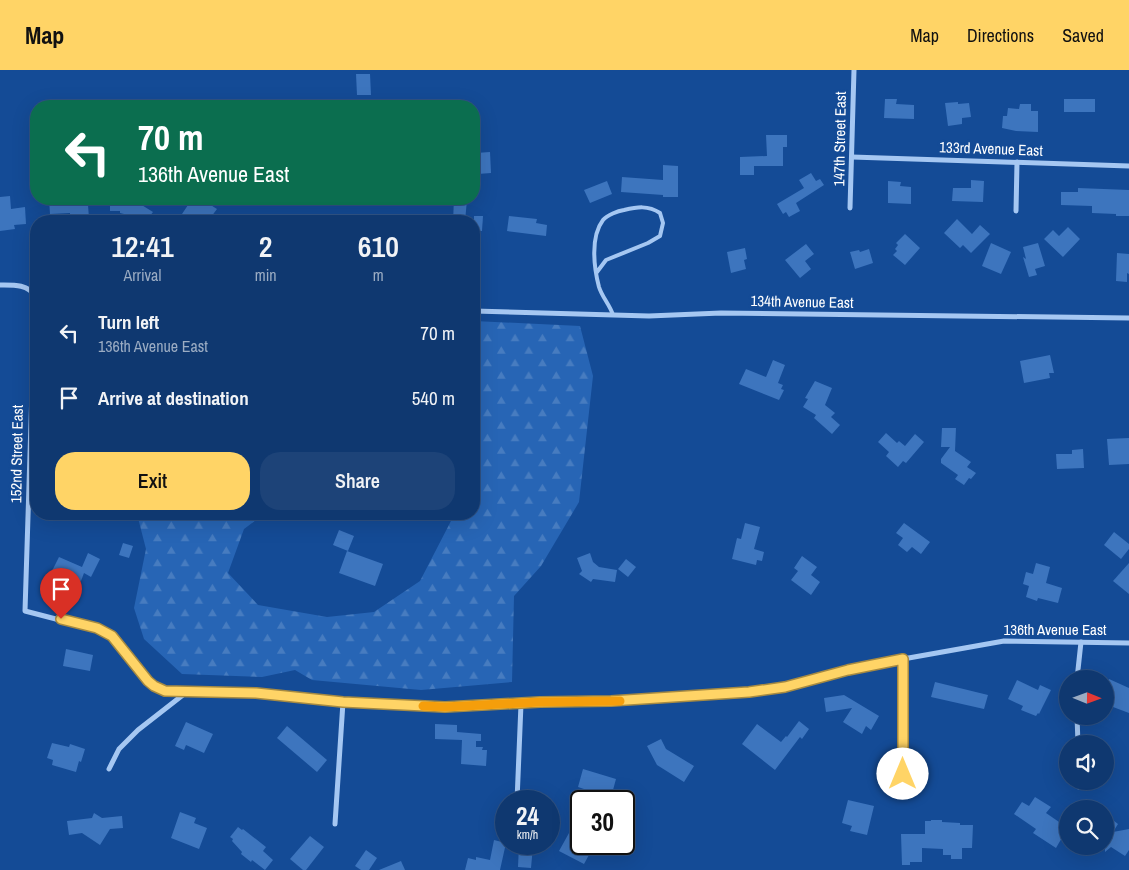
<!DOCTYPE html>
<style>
:root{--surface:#0f3870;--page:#1d4378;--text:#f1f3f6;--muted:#9bacc3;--line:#2f5283;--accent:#ffd466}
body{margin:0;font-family:"Archivo Narrow",sans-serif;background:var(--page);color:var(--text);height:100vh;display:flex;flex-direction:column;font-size:19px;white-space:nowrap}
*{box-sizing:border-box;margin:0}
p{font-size:16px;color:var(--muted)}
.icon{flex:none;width:28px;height:28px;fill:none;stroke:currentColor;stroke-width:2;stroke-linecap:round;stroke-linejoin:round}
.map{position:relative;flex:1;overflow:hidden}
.details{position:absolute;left:30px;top:145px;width:450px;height:305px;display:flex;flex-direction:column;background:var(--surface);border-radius:20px;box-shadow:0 5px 20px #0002,0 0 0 1px var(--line)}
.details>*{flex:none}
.hud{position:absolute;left:30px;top:30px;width:450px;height:105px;border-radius:20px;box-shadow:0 5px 20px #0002,0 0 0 1px var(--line);background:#0b6e4f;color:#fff;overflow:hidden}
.needle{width:32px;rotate:91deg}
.buttons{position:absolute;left:1059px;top:600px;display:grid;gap:10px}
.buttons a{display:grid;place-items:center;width:55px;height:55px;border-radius:50%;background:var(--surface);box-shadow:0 5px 20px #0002,0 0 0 1px var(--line);font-size:25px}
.speed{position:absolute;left:495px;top:720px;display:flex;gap:10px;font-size:25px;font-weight:700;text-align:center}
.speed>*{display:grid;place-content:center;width:65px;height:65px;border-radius:50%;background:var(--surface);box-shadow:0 5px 20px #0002,0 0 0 1px var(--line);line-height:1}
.speed small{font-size:12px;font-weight:400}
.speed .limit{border:2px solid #111;border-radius:8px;background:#fff;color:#111}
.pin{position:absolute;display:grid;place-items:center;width:42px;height:42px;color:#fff;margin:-51px -21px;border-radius:50% 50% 50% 0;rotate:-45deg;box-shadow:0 0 5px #0007}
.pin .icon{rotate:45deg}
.me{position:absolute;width:55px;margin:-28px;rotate:0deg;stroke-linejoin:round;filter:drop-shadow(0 0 4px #0008)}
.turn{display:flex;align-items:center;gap:18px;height:105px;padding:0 25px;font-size:22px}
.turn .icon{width:65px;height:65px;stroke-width:2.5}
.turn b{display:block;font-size:35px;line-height:42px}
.eta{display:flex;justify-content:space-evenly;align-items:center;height:85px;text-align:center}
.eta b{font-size:30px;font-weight:600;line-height:35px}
.primary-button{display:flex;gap:10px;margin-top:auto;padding:10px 25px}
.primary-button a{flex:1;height:58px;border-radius:20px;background:var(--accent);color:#111;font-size:20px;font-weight:600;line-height:58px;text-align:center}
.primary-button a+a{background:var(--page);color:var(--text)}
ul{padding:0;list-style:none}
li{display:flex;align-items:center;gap:15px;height:65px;padding:0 25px}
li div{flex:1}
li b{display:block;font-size:19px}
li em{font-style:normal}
header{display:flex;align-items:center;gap:30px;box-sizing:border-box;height:70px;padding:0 25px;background:var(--accent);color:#111}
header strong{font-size:24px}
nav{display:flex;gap:28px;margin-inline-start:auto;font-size:18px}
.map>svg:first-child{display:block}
</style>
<header>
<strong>Map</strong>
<nav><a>Map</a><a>Directions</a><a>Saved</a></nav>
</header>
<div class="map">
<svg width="1129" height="800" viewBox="0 0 1129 800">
<defs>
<pattern id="forest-firs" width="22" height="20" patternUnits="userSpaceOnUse" patternTransform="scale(1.25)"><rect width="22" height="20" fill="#2765b5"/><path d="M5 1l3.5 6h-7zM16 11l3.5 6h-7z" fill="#477cc0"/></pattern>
</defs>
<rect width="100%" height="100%" fill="#144b96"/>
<polygon fill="url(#forest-firs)" points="474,251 580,256 593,306 579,432 541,496 514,526 512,612 421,620 312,610 295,600 262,607 182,604 144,569 134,538 146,479 137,444 264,444 244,459 228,503 258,535 327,547 374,542 420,511 451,451 451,444 474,444"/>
<g fill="#3d75be">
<polygon points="356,4 370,4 371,25 357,25"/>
<polygon points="885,29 897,29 896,34 914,35 914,49 884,48"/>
<rect x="1064" y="29" width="31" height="13"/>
<polygon points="958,32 958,34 969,33 971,47 962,48 962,54 948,56 945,33"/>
<polygon points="1020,34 1031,34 1031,41 1038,41 1038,62 1016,61 1002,58 1003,46 1007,46 1008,38 1019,39"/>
<polygon points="766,65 787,65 787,77 783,77 783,96 754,96 754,105 740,105 740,87 767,86"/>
<polygon points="490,82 491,103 478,104 476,83"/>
<polygon points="663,95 678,96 678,127 663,127 663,125 621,122 622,107 663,110"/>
<polygon points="811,103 816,111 820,109 824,115 796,133 800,141 789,147 786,142 783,144 777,134 804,118 799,110"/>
<polygon points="971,110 984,111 983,132 952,131 953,118 971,118"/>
<polygon points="607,111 612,124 590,133 584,120"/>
<polygon points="888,111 901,112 900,116 911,117 911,134 888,133"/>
<polygon points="1078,118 1129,120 1129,146 1116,146 1116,144 1092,143 1092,136 1061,135 1061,122 1078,122"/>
<polygon points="10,126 11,139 25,137 26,154 14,155 15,159 0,161 0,127"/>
<polygon points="49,129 85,129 85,135 88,135 89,148 70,149 70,143 50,144"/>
<polygon points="110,129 132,129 153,142 146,151 134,144 132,146 120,143 120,141 110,141"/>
<polygon points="192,129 201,129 217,139 208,151 201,151 194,147 191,151 187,151 180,147"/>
<polygon points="454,129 467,130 465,151 453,151"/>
<polygon points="474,146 483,146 482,161 474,161"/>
<polygon points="509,146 537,149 536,153 547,155 546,166 507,161"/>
<polygon points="957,149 972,164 980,155 990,164 971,183 963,175 960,178 944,163"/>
<polygon points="1068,157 1080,169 1063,187 1044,169 1053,160 1059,166"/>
<polygon points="905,164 920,178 905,195 893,185 897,181 895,179 898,175 896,173"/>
<polygon points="991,173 1011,182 1001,204 982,196"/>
<polygon points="1038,173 1045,196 1035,199 1037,205 1029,207 1023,187 1026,189 1023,177"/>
<polygon points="806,174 814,184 805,191 811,199 800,208 785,190"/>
<polygon points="745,178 747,189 744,190 746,199 731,203 727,182"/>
<polygon points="869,179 873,193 855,199 850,182 859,180 860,182"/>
<polygon points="1117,183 1129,184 1129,204 1127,203 1127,212 1116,211"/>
<polygon points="1050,285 1054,303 1049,303 1050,308 1024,313 1020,291"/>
<polygon points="773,290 785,295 778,313 783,315 781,319 784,320 779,330 739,314 746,299 766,307"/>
<polygon points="815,311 832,318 825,335 835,343 831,347 840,355 832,364 814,348 816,345 803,337 808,329 805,328"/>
<polygon points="942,358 956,358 955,381 971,392 967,397 976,403 971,409 969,408 964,415 955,409 958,405 941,393 941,389 950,377 941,377"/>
<polygon points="886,363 897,373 899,371 905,376 915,364 924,372 906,393 903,391 898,397 886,386 889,382 878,372"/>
<polygon points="1129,368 1129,394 1109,395 1107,369"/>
<polygon points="1083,379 1084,398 1057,399 1056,384 1072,384 1072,380"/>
<polygon points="745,453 760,457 754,479 764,482 762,491 757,490 756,495 732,489 737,468 741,469"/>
<polygon points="904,453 930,472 921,484 912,477 907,482 898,475 903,468 896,463"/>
<polygon points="339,460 354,466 348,481 333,475"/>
<polygon points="1114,462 1129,474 1129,479 1121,489 1104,475"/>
<polygon points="123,473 133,476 129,488 119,485"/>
<polygon points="347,481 383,494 375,516 339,503"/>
<polygon points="88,483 100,489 91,507 84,503 81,511 77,509 71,520 48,509 59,487 82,497"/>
<polygon points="590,483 593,492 599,497 617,500 615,512 593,509 591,512 579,504 582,501 577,488"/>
<polygon points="802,486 817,497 811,505 820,512 811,525 791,510 798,501 794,498"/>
<polygon points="626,489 636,497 628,507 618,499"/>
<polygon points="1036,493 1050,497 1046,513 1062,518 1058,533 1038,528 1037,531 1026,527 1029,516 1023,514 1026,502 1033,504"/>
<polygon points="1129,493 1129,524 1113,511"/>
<polygon points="66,579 93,585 90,601 63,596"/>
<polygon points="1109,609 1129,618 1129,643 1105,634 1105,618"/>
<polygon points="1017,610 1038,620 1040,615 1051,620 1039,644 1038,643 1036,646 1021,640 1023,636 1008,629"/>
<polygon points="935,612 988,625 984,639 931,627"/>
<polygon points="844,625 879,646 871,660 866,656 862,664 843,652 852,638 826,642 824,628"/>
<polygon points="799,651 809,659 802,669 800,667 775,700 742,674 757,654 781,672 786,666 787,667"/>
<polygon points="186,652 213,664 204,683 186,675 184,680 175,676"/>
<polygon points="435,654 457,655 457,662 481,664 481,671 476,671 476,677 483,677 482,680 487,680 486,696 461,694 462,670 435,669"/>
<polygon points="287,656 327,690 317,702 277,668"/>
<polygon points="661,669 666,679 694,696 684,712 657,695 647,676"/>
<polygon points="52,673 69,677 70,674 85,679 81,692 79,691 76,702 52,695 53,690 47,688"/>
<polygon points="583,699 616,709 610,731 591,731 581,729 584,719 578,717"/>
<polygon points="1035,727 1051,737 1046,743 1062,754 1061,756 1067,759 1056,778 1033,763 1036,759 1014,744 1022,732 1029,736"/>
<polygon points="848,730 874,736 867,765 850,761 852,756 842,753"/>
<polygon points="180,742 196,748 194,753 207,758 199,779 171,768"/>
<polygon points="94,743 102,748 122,746 123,758 110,759 100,775 82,763 69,765 67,751 92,748"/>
<polygon points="1105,744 1118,754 1113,762 1129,759 1129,780 1125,786 1111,777 1105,782"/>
<polygon points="931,750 942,750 942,752 960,753 960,755 973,755 972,778 962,778 962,789 951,789 951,785 943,785 943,779 922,778 922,792 910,792 910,795 902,795 901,764 925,764 925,751 931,751"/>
<polygon points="238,757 242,760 243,759 266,777 263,781 273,790 265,800 252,790 251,792 241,784 242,782 232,771 233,769 230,767"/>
<polygon points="569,763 581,769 581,774 595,774 584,794 559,781"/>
<polygon points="310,766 324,777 306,800 303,800 290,789"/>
<polygon points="494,770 506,773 500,800 465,800 468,788 476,790 476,787 490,790"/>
<polygon points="519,775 533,776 531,798 518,797"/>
<polygon points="366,780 377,788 369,800 361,800 355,796"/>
<polygon points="401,791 405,800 379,800"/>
</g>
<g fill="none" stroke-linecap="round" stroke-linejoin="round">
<path stroke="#a5c7f2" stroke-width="4" d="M597,202L606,190L648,173L660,166L663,153L660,143C648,135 637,137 624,140C618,141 607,145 603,150C590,167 594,198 599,217C602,227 610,235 613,245"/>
<g stroke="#a5c7f2" stroke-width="5">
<polyline points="852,87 1129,96"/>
<polyline points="850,138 854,0"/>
<polyline points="1016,141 1017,92"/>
<path d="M0,215C13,215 28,214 35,226L25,541L106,562C131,578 136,608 165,621C224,622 285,621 343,632L445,637L540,632L611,631L749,622L785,617L848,600L903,589L1004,571L1129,573"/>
<polyline points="474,241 649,246 721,243 1129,248"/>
<polyline points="1077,609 1081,572"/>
<polyline points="1077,646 1078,674"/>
<polyline points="109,699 119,679 138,660 188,621"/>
<polyline points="1079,711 1079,717"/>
<polyline points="903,723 903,589"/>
<polyline points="517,731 521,634"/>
<polyline points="335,754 343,632"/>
</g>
</g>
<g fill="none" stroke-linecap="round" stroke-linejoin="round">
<g stroke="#a68a42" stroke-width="12">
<polyline id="route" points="61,549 97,558 112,566 148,611 154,616 165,621 256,623 343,632 445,637 540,632 611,631 749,622 785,617 848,600 903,589 903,704"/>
</g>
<use href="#route" stroke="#ffd466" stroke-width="9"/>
<polyline stroke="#f59e0b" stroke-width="9" points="423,636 445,637 540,632 620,631"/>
</g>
<g text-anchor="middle" stroke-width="5" stroke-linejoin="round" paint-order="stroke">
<g font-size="15" fill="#fff" stroke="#144b96">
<text transform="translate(840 69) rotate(-89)" y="5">147th Street East</text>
<text transform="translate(991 79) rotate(2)" y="5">133rd Avenue East</text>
<text transform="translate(802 232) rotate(1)" y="5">134th Avenue East</text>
<text transform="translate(17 384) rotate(-89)" y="5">152nd Street East</text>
<text x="1055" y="565">136th Avenue East</text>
</g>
</g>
</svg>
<div class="buttons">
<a><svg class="needle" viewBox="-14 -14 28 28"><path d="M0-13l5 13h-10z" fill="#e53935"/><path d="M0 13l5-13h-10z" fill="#9bacc3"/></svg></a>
<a><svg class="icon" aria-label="sound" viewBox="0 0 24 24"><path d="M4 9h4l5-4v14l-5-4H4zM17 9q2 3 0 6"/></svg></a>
<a><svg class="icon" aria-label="search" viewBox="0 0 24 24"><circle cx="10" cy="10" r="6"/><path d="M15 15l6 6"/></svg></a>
</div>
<div class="speed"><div>24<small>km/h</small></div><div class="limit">30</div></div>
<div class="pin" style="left:61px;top:549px;background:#d93025"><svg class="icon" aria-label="arrive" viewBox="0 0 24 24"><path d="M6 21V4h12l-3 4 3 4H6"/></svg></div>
<svg class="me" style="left:903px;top:704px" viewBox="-20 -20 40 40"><circle r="19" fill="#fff"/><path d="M0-13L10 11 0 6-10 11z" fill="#ffd466"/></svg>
<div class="hud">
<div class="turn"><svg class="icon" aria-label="left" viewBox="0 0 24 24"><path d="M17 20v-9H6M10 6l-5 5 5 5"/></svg><div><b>70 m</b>136th Avenue East</div></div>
</div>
<section class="details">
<div class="eta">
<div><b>12:41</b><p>Arrival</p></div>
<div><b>2</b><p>min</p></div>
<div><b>610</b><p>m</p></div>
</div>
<ul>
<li><svg class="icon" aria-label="left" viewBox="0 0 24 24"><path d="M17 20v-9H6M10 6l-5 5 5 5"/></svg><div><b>Turn left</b><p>136th Avenue East</p></div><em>70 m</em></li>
<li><svg class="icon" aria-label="arrive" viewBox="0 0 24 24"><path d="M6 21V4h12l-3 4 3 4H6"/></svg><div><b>Arrive at destination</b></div><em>540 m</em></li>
</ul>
<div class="primary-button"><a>Exit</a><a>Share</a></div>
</section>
</div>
